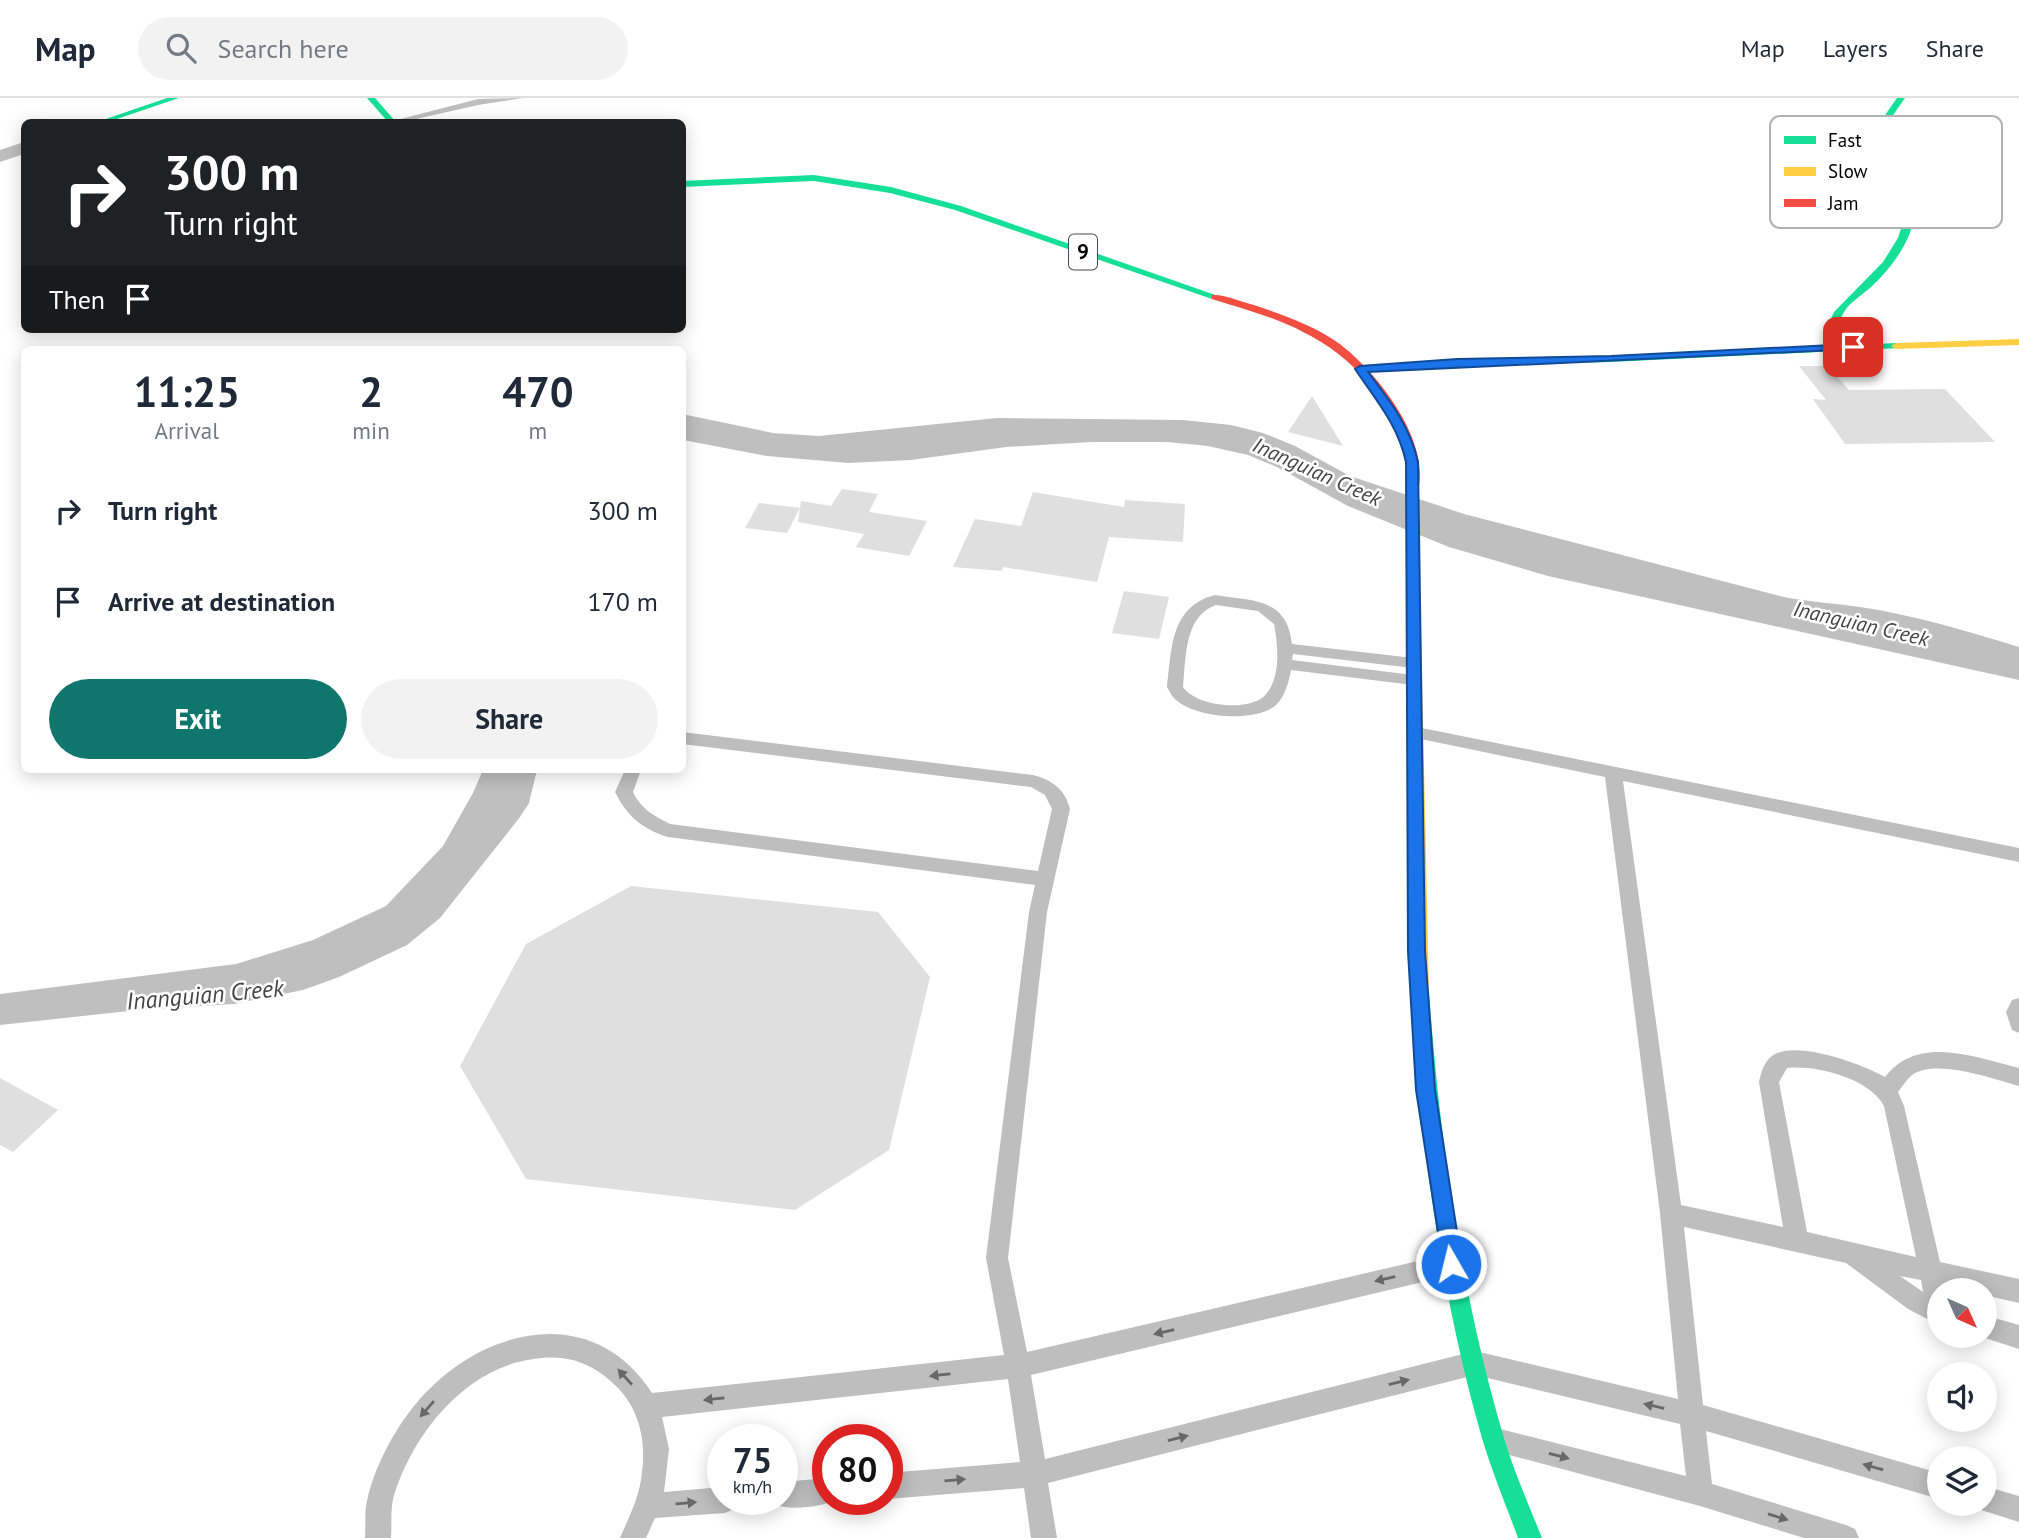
<!DOCTYPE html>
<style>
:root{--surface:#fff;--page:#f2f2f3;--text:#1f2937;--muted:#747a83;--line:#e0e1e3;--accent:#0f766e}
body{margin:0;font-family:"PT Sans",sans-serif;background:var(--page);color:var(--text);height:100vh;display:flex;flex-direction:column;font-size:26px;white-space:nowrap}
*{box-sizing:border-box;margin:0}
p{font-size:23px;color:var(--muted)}
.icon{flex:none;width:38px;height:38px;fill:none;stroke:currentColor;stroke-width:2;stroke-linecap:round;stroke-linejoin:round}
.map{position:relative;flex:1;overflow:hidden}
.panel{position:absolute;left:21px;top:248px;width:665px;height:427px;display:flex;flex-direction:column;background:var(--surface);border-radius:10px;box-shadow:0 4px 18px #0003}
.panel>*{flex:none}
.banner{position:absolute;left:21px;top:21px;width:665px;height:214px;border-radius:10px;box-shadow:0 4px 18px #0003;background:#202124;color:#fff;overflow:hidden}
.needle{width:46px;rotate:135deg}
.buttons{position:absolute;left:1927px;top:1180px;display:grid;gap:14px}
.buttons a{display:grid;place-items:center;width:70px;height:70px;border-radius:50%;background:var(--surface);box-shadow:0 4px 18px #0003;font-size:35px}
.speed{position:absolute;left:707px;top:1326px;display:flex;gap:14px;font-size:35px;font-weight:700;text-align:center}
.speed>*{display:grid;place-content:center;width:91px;height:91px;border-radius:50%;background:var(--surface);box-shadow:0 4px 18px #0003;line-height:1}
.speed small{font-size:18px;font-weight:400}
.speed .limit{border:10px solid #d22;background:#fff;color:#111}
.pin{position:absolute;display:grid;place-items:center;width:60px;height:60px;color:#fff;margin:-30px;border-radius:14px;box-shadow:0 4px 10px #0006}
.me{position:absolute;width:77px;margin:-38px;rotate:352deg;stroke-linejoin:round;filter:drop-shadow(0 0 5px #0008)}
.turn{display:flex;align-items:center;gap:24px;height:147px;padding:0 28px;font-size:32px}
.turn .icon{width:91px;height:91px;stroke-width:2.5}
.turn b{display:block;font-size:49px;line-height:60px}
.then{display:flex;align-items:center;height:66px;padding:0 28px;background:#0003;gap:14px;font-size:26px}
.eta{display:flex;justify-content:space-evenly;align-items:center;height:119px;text-align:center}
.eta b{font-size:42px;font-weight:600;line-height:49px}
.button{display:flex;gap:14px;margin-top:auto;padding:14px 28px}
.button a{flex:1;height:80px;border-radius:42px;background:var(--accent);color:#fff;font-size:28px;font-weight:600;line-height:80px;text-align:center}
.button a+a{background:var(--page);color:var(--text)}
ul{padding:0;list-style:none}
li{display:flex;align-items:center;gap:21px;height:91px;padding:0 28px}
li div{flex:1}
li b{display:block;font-size:26px}
li em{font-style:normal}
header{display:flex;align-items:center;gap:42px;box-sizing:border-box;height:98px;padding:0 35px;background:var(--surface);border-bottom:2px solid var(--line)}
header strong{font-size:33px}
nav{display:flex;gap:38px;margin-inline-start:auto;font-size:24px}
.search{width:490px;height:63px;background:var(--page);display:flex;align-items:center;gap:18px;box-sizing:border-box;padding:0 24px;border-radius:38px;color:var(--muted);font-size:26px}
.map>svg:first-child{display:block}
</style>
<header>
<strong>Map</strong>
<div class="search"><svg class="icon" aria-label="search" viewBox="0 0 24 24"><circle cx="10" cy="10" r="6"/><path d="M15 15l6 6"/></svg>Search here</div>
<nav><a>Map</a><a>Layers</a><a>Share</a></nav>
</header>
<div class="map">
<svg width="2019" height="1440" viewBox="0 0 2019 1440">
<rect width="100%" height="100%" fill="#fff"/>
<g fill="#bfbfbf">
<path d="M682,316L773,335L819,338L997,320L1183,322L1231,327L1263,335L1295,348L1350,378L1464,416L1784,499C1809,504 1834,505 1860,509C1914,517 1967,533 2019,549V582L1548,478L1449,449L1348,408L1277,369L1248,357L1208,348L1167,344H1091L1006,349L911,362L848,365L767,358L683,342Z"/>
<polygon points="483,672 537,672 529,705 520,719 440,820 407,847 339,879 303,892 234,906 138,912 0,927 0,896 236,866 313,842 386,808 443,748 473,695"/>
</g>
<g fill="#dfdfdf">
<polygon points="1799,268 1828,268 1849,292 1945,291 1995,344 1845,346 1813,301 1826,302"/>
<polygon points="1312,298 1343,348 1288,334"/>
<polygon points="842,391 878,396 869,414 927,423 909,458 856,449 864,436 798,424 801,403 831,408"/>
<polygon points="1033,394 1124,409 1125,402 1185,406 1183,444 1109,439 1097,484 1003,469 1002,473 953,469 975,421 1021,428"/>
<polygon points="759,405 800,410 787,435 745,430"/>
<polygon points="1124,493 1169,499 1159,541 1112,535"/>
<polygon points="631,788 878,814 930,879 889,1052 795,1112 526,1081 460,968 526,846"/>
<polygon points="0,980 58,1012 13,1054 0,1047"/>
</g>
<g fill="none" stroke-linecap="round" stroke-linejoin="round">
<g fill="#bebebe" fill-rule="evenodd">
<polygon points="523,0 478,7 403,24 389,24 478,1"/>
<path d="M1215,497C1252,503 1287,499 1292,546L1413,560L1421,565L1413,570L1293,556L1292,562L1413,577L1421,582L1413,587L1291,572C1289,584 1285,598 1276,607C1255,625 1196,620 1176,602C1172,599 1170,594 1167,589C1172,550 1170,509 1215,497ZM1216,507L1258,513L1274,526C1278,547 1281,577 1267,595C1253,615 1196,609 1183,589C1186,560 1184,518 1216,507Z"/>
<path d="M1417,629L2019,750V764L1623,683L1681,1107L1783,1129L1759,984C1761,974 1765,961 1775,956C1800,943 1862,966 1885,979C1918,936 1975,959 2019,970V988C1993,981 1936,960 1912,977C1906,982 1902,989 1898,994L1904,1008L1940,1164L2019,1181V1205L1984,1197V1192H1962L1945,1188L1946,1192H1939V1227L1908,1211L1846,1165L1684,1129L1703,1307L1939,1375V1401L1706,1333L1712,1386L1846,1427L1855,1431L1859,1440H1804L1700,1408L1491,1352L1488,1343L1491,1334L1500,1331L1686,1378L1680,1326L1475,1277L1048,1385L1057,1440H1031L1024,1390L887,1401V1375L1020,1364L1008,1281L662,1319L669,1351L664,1394L723,1389V1402H738L734,1411L725,1415L655,1420L646,1440H620C629,1419 640,1398 642,1374C646,1344 640,1313 618,1290C597,1268 572,1257 542,1260C470,1265 415,1331 394,1397C390,1411 392,1426 391,1440H365C366,1428 364,1415 367,1403C374,1370 393,1334 414,1308C476,1231 591,1200 652,1295L1004,1257L986,1160L1029,814L1035,787L668,739C642,731 627,718 615,694L625,672H641L633,694C641,711 654,718 670,726L1038,773L1052,711L1045,697L1031,689L682,646V634L1033,677C1052,682 1065,691 1070,711L1047,814L1008,1160L1027,1254L1448,1156L1456,1159L1459,1167L1456,1175L1448,1178L1031,1277L1045,1361L1475,1253L1678,1301L1660,1115L1605,679L1411,639L1409,635ZM1787,970C1816,967 1869,980 1884,1008L1916,1159L1807,1134L1779,984ZM1900,1178L1921,1182L1923,1194Z"/>
<polygon points="2019,900 2019,935 2012,932 2006,914 2012,902"/>
<polygon points="1984,1217 2019,1227 2019,1251 1976,1237 1984,1237"/>
<path d="M828,1380V1402H837C820,1409 790,1413 773,1406L771,1402H782V1384Z"/>
<polygon points="1984,1388 2019,1398 2019,1424 1975,1410 1973,1405 1984,1405"/>
</g>
<polygon fill="#bebebe" fill-rule="evenodd" points="24,44 24,56 0,64 0,52"/>
<g fill="#16e098" fill-rule="evenodd">
<polygon points="167,0 179,0 108,24 97,24"/>
<polygon points="367,0 375,0 396,24 388,24"/>
<path d="M1897,0H1905L1884,30L1882,52C1889,68 1906,78 1912,96C1924,129 1893,169 1870,190C1862,197 1852,203 1846,211C1838,222 1837,235 1836,248L1896,245L1900,246V250L1611,264L1457,267L1360,274L1355,271L1360,268L1457,261L1611,258L1825,248L1828,227L1834,214L1883,164L1898,140L1904,121L1906,106L1903,94L1873,52L1876,30Z"/>
<polygon points="814,77 891,89 961,108 1221,199 1212,201 955,112 890,95 814,83 682,89 682,83"/>
<path d="M1420,887L1426,889L1429,894C1440,1045 1461,1195 1504,1340C1514,1374 1529,1407 1542,1440H1518C1506,1407 1492,1374 1482,1340C1440,1194 1421,1045 1411,894L1414,889Z"/>
</g>
<g fill="#ffcf43" fill-rule="evenodd">
<polygon points="2019,241 2019,247 1896,251 1891,248 1896,245"/>
<polygon points="1412,392 1418,396 1429,894 1426,899 1420,901 1414,899 1411,894 1406,396"/>
</g>
<path fill="#f24e42" fill-rule="evenodd" d="M1212,197C1225,196 1241,204 1254,207C1283,217 1312,227 1337,244C1376,272 1436,347 1416,399H1408L1406,396C1406,385 1408,374 1406,364C1398,308 1353,258 1303,234C1275,219 1243,211 1212,201Z"/>
</g>
<defs><path id="oneway-solid" d="M-6-.8H1V-3.2L6.5 0L1 3.2V.8H-6Z" transform="scale(1.75)"/></defs>
<g fill="#686868">
<use href="#oneway-solid" transform="translate(1385 1181) rotate(167)"/>
<use href="#oneway-solid" transform="translate(1164 1234) rotate(167)"/>
<use href="#oneway-solid" transform="translate(940 1277) rotate(174)"/>
<use href="#oneway-solid" transform="translate(625 1279) rotate(-132)"/>
<use href="#oneway-solid" transform="translate(1399 1284) rotate(-14)"/>
<use href="#oneway-solid" transform="translate(714 1301) rotate(174)"/>
<use href="#oneway-solid" transform="translate(1654 1308) rotate(-167)"/>
<use href="#oneway-solid" transform="translate(427 1311) rotate(131)"/>
<use href="#oneway-solid" transform="translate(1178 1340) rotate(-14)"/>
<use href="#oneway-solid" transform="translate(1559 1358) rotate(15)"/>
<use href="#oneway-solid" transform="translate(1873 1369) rotate(-164)"/>
<use href="#oneway-solid" transform="translate(955 1382) rotate(-5)"/>
<use href="#oneway-solid" transform="translate(686 1405) rotate(-5)"/>
<use href="#oneway-solid" transform="translate(1778 1419) rotate(17)"/>
</g>
<path fill="#1a73e8" stroke="#114b97" stroke-width="2" d="M1853,246L1857,247V251L1368,274C1390,303 1410,328 1418,364L1425,853L1435,992L1462,1166L1459,1173L1451,1176L1444,1173L1416,992L1408,853L1406,364C1398,327 1376,302 1355,271L1360,268L1457,261L1611,258Z"/>
<g text-anchor="middle" stroke-width="5" stroke-linejoin="round" paint-order="stroke">
<rect fill="#fff" stroke="#4c4c4c" stroke-width="2" x="1069" y="136.5" width="28" height="35" rx="5"/>
<g font-size="21" font-weight="bold" fill="#000">
<text x="1083" y="161">9</text>
</g>
<g font-size="21" font-style="italic" fill="#444" stroke="#fff">
<text transform="translate(1317 374) rotate(24)" y="7">Inanguian Creek</text>
<text transform="translate(1861 526) rotate(13)" y="7">Inanguian Creek</text>
</g>
<g font-size="24" font-style="italic" fill="#444" stroke="#fff">
<text transform="translate(205 897) rotate(-5)" y="8">Inanguian Creek</text>
</g>
</g>
<rect x="1770" y="18" width="232" height="112" rx="10" fill="#fff" stroke="#b2b2b2" stroke-width="2"/>
<rect x="1784" y="38" width="32" height="8" fill="#16e098"/>
<rect x="1784" y="69" width="32" height="9" fill="#ffcf43"/>
<rect x="1784" y="101" width="32" height="8" fill="#f24e42"/>
<g font-size="19" fill="#000">
<text x="1828" y="49">Fast</text>
<text x="1828" y="80">Slow</text>
<text x="1828" y="112">Jam</text>
</g>
</svg>
<div class="buttons">
<a><svg class="needle" viewBox="-14 -14 28 28"><path d="M0-13l5 13h-10z" fill="#e53935"/><path d="M0 13l5-13h-10z" fill="#747a83"/></svg></a>
<a><svg class="icon" aria-label="sound" viewBox="0 0 24 24"><path d="M4 9h4l5-4v14l-5-4H4zM17 9q2 3 0 6"/></svg></a>
<a><svg class="icon" aria-label="layers" viewBox="0 0 24 24"><path d="M12 4l9 5-9 5-9-5zM3 14l9 5 9-5"/></svg></a>
</div>
<div class="speed"><div>75<small>km/h</small></div><div class="limit">80</div></div>
<div class="pin" style="left:1853px;top:249px;background:#d93025"><svg class="icon" aria-label="arrive" viewBox="0 0 24 24"><path d="M6 21V4h12l-3 4 3 4H6"/></svg></div>
<svg class="me" style="left:1451px;top:1166px" viewBox="-20 -20 40 40"><circle r="17" fill="#1a73e8" stroke="#fff" stroke-width="3"/><path d="M0-11L8 9 0 5-8 9z" fill="#fff"/></svg>
<div class="banner">
<div class="turn"><svg class="icon" aria-label="right" viewBox="0 0 24 24"><path d="M7 20v-9h11M14 6l5 5-5 5"/></svg><div><b>300 m</b>Turn right</div></div>
<div class="then">Then<svg class="icon" aria-label="arrive" viewBox="0 0 24 24"><path d="M6 21V4h12l-3 4 3 4H6"/></svg></div>
</div>
<section class="panel">
<div class="eta">
<div><b>11:25</b><p>Arrival</p></div>
<div><b>2</b><p>min</p></div>
<div><b>470</b><p>m</p></div>
</div>
<ul>
<li><svg class="icon" aria-label="right" viewBox="0 0 24 24"><path d="M7 20v-9h11M14 6l5 5-5 5"/></svg><div><b>Turn right</b></div><em>300 m</em></li>
<li><svg class="icon" aria-label="arrive" viewBox="0 0 24 24"><path d="M6 21V4h12l-3 4 3 4H6"/></svg><div><b>Arrive at destination</b></div><em>170 m</em></li>
</ul>
<div class="button"><a>Exit</a><a>Share</a></div>
</section>
</div>
